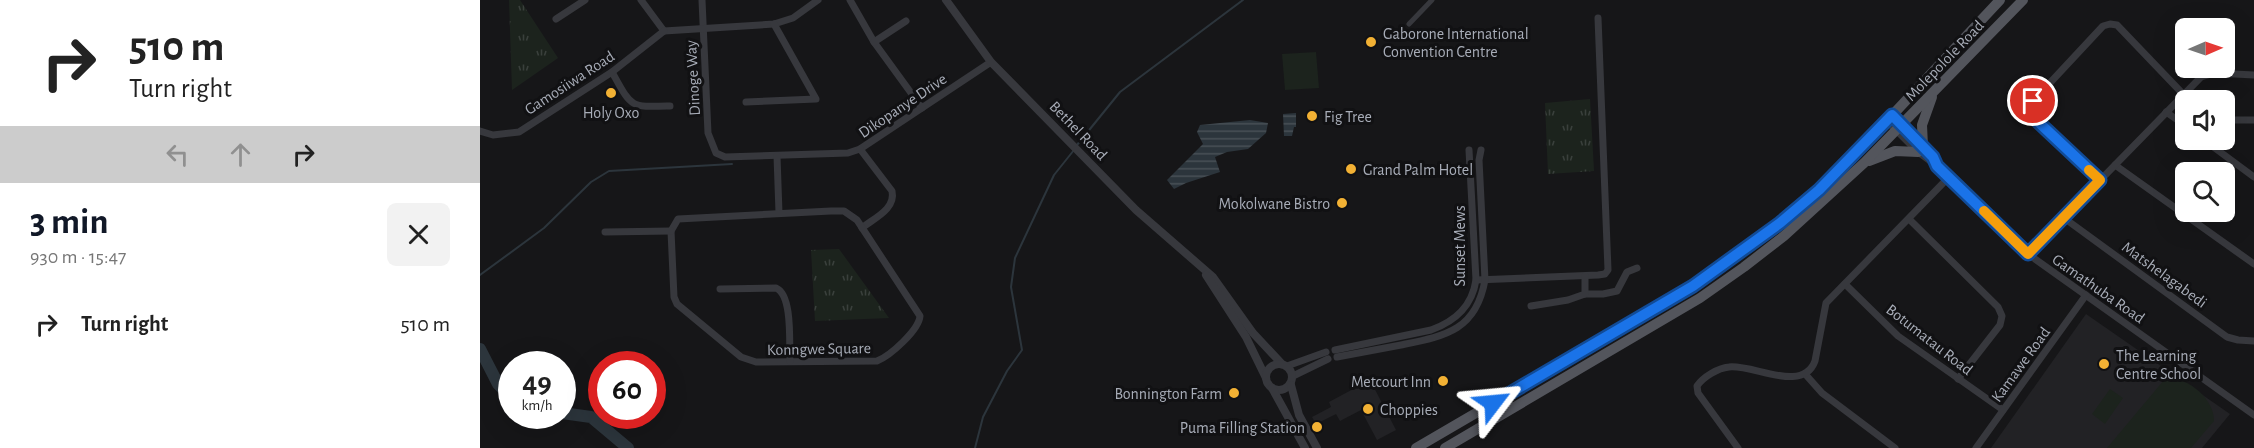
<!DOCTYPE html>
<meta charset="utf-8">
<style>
:root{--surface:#fff;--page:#f2f2f2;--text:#222;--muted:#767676;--accent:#111827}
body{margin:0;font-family:"Alegreya Sans",sans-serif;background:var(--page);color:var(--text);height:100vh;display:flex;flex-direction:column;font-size:22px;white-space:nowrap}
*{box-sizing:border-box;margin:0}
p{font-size:20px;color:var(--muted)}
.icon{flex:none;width:33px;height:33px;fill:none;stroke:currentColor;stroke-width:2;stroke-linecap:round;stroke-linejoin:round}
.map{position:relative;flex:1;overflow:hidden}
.details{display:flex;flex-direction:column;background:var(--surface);width:480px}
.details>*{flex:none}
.top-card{background:#fff;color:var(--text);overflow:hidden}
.needle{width:39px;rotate:88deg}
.tools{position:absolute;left:1695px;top:18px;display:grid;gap:12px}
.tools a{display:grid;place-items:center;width:60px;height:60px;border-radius:9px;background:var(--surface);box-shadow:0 6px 24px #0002;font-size:30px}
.speed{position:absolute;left:18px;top:351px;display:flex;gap:12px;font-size:30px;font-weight:700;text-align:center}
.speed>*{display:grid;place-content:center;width:78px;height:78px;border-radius:50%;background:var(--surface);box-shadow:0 6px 24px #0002;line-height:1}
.speed small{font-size:15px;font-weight:400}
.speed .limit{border:9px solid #d22;background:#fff;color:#111}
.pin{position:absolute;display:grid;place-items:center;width:51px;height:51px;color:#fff;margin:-26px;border:3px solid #fff;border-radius:50%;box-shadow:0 2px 6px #0007}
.me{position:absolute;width:66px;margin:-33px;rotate:61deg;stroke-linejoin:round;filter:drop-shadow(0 0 4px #0008)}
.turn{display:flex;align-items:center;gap:21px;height:126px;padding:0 30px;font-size:27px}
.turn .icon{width:78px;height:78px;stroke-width:2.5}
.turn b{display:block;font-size:42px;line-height:51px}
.lanes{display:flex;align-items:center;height:57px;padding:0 30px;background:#0003;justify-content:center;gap:30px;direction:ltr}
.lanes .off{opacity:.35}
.round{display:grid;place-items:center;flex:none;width:63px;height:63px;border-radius:9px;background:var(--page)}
.overview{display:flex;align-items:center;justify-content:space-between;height:102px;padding:0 30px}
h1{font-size:36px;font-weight:600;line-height:45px;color:var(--accent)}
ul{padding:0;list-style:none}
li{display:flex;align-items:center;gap:18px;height:78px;padding:0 30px}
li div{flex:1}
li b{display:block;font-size:22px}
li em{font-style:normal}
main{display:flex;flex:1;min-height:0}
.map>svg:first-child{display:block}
</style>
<main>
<section class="details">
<div class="top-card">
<div class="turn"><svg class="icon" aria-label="right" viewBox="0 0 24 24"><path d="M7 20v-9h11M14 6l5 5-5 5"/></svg><div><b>510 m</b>Turn right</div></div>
<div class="lanes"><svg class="icon off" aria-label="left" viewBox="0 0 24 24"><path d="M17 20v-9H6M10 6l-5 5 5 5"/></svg><svg class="icon off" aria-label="ahead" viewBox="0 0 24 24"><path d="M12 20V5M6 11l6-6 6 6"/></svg><svg class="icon" aria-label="right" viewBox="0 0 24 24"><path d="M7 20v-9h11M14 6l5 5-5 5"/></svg></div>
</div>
<div class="overview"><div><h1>3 min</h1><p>930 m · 15:47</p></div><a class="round"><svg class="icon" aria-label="close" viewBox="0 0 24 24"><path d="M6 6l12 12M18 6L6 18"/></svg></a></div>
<ul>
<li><svg class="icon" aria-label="right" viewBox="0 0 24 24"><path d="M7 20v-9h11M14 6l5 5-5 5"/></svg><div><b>Turn right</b></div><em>510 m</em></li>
</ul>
</section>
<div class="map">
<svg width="1774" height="448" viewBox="0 0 1774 448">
<defs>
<pattern id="grass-tufts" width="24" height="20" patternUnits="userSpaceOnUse" patternTransform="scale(1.5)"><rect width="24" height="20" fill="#1c231d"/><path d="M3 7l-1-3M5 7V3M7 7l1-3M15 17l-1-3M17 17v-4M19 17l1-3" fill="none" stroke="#3a403c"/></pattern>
<pattern id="water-rules" width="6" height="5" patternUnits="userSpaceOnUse" patternTransform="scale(1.5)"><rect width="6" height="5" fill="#2c353c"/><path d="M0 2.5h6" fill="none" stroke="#485056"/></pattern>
</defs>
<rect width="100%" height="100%" fill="#161618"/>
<g fill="#222225">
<polygon points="1606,314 1750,414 1722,448 1511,448"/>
<polygon points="890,380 916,430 897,440 881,410 860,421 856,414 836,424 832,417 851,407 849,402"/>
</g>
<g fill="url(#grass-tufts)">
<polygon points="29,0 40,0 78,58 32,90"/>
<polygon points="1110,99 1114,171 1068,174 1065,103"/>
<polygon points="359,249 409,318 335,321 331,250"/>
</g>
<g fill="#1c231d">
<polygon points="836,52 839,88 805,90 802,54"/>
<path d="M1688,378C1709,378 1734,399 1734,421L1711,448H1627L1684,380Z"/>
<polygon points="1630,389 1643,398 1625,424 1612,414"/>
</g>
<g fill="url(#water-rules)">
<polygon points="816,113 816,127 814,127 812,136 804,136 803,114"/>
<polygon points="770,120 788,123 786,133 768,149 747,152 735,157 740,172 706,183 694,189 687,180 723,144 717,132 720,125"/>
</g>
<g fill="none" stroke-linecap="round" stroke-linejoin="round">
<g stroke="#2c353c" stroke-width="2">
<polyline points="597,145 640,92 763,0"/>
<polyline points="0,275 64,228 111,182 129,171 252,164"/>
<polyline points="495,448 503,417 527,371 542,350 531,287 535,258 574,175 594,150"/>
</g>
<g stroke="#2c353c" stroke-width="12">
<polyline points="0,349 18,384 32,398"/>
<polyline points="82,413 111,417 148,448"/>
</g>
<polyline stroke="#37383d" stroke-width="5" points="929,24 952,0"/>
<g stroke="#37383d" stroke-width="7">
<polyline points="161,0 184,31"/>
<polyline points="222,0 228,133 236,153 245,157 368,153 380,149 511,62"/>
<polyline points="370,0 394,42 442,108"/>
<polyline points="76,19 105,0"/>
<polyline points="184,31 294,24 313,18 338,0"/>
<polyline points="394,42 426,21"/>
<path d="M132,72C152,108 149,107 190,106"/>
<polyline points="266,102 336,99 294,24"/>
<polyline points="1686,112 1706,126"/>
<polyline points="1744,120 1774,120"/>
<polyline points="1407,121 1438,152 1457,166 1548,254 1774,415"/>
<polyline points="1420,122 1453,157 1457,166"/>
<polyline points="0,131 13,135 39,132 132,72 184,31"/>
<polyline points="1724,140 1774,177"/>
<path d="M380,149L412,191C416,209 394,218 382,228"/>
<polyline points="297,156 299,213"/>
<polyline points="1635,165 1774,264"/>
<polyline points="1620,180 1554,118 1551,109 1553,101 1623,26 1630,24 1637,25 1703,94"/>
<path d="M351,211H364L377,220L440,316C439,330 410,356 397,361L276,362L261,357L197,304L194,297L191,231L198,219Z"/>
<polyline points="1584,218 1747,337 1758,340 1774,341"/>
<polyline points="1429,219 1518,307 1522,316 1520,325 1478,379"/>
<polyline points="125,232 191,231"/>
<polyline points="1548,254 1721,77 1735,73 1774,75"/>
<polyline points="996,280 1118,275 1125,274 1128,270 1118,18"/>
<polyline points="1365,284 1418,336 1523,410"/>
<path d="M240,289L296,288C313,295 309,344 310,361"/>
<polyline points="1105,294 1123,294 1137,291 1147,272 1157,268"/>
<polyline points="1051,306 1088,300 1105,294 1105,276"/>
<path d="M855,350L951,330C976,321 992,306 996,280L989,150"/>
<path d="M857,357C878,353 900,349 921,345C965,336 996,331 1005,280L999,160L1001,150"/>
<polyline points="807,366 846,352"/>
<polyline points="1326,375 1342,393 1415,448"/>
<polyline points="813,376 848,359"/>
<path d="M1258,448L1218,393L1217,386C1223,377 1238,368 1249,367C1273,364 1323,394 1335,361L1346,303L1469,177"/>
<polyline points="1496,448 1606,295"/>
</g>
<g stroke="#37383d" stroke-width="8">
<polyline points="466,0 511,62 656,210 733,277 773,333 802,364"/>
<polyline points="726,275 766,337 786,378"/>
<circle cx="799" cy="377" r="13"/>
<polyline points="811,385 819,415 837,448"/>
<polyline points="792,388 825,448"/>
</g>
<g stroke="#53555c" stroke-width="10">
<polyline points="1443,146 1442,125 1452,97"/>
<polyline points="1389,161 1415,151 1438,152"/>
<polyline points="936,448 1213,286 1300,223 1339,190 1390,139 1520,0"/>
<polyline points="965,448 1220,298 1264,267 1304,236 1384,163 1543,0"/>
</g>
</g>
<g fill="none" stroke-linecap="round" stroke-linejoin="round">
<g stroke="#114b97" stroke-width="15">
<polyline id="route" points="1013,403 1213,286 1300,223 1339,190 1412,115 1453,157 1457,166 1548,254 1620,180 1554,118 1551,109 1553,101"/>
</g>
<use href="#route" stroke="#1a73e8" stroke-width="10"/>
<polyline stroke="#f59e0b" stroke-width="10" points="1504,211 1548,254 1620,180 1609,170"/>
</g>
<g fill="#f2b134" stroke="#111113" stroke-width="2">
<circle cx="891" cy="42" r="6"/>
<circle cx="131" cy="93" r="6"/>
<circle cx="832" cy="116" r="6"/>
<circle cx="871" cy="169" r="6"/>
<circle cx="862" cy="203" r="6"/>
<circle cx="1624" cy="364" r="6"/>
<circle cx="963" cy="381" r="6"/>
<circle cx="754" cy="393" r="6"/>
<circle cx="888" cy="409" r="6"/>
<circle cx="837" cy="427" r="6"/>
</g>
<g text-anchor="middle" stroke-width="6" stroke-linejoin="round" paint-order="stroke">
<g font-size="16" fill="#a8adb8" stroke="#111113" text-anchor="start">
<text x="903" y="39">Gaborone International<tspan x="903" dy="18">Convention Centre</tspan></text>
<text x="131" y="118" text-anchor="middle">Holy Oxo</text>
<text x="844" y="122">Fig Tree</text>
<text x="883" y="175">Grand Palm Hotel</text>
<text x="850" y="209" text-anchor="end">Mokolwane Bistro</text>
<text x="1636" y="361">The Learning<tspan x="1636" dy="18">Centre School</tspan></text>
<text x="951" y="387" text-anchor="end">Metcourt Inn</text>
<text x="742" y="399" text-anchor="end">Bonnington Farm</text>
<text x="900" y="415">Choppies</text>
<text x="825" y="433" text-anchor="end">Puma Filling Station</text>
</g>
<g font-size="16" fill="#a8adb8" stroke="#111113">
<text transform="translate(1464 60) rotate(-46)" y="6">Molepolole Road</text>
<text transform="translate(212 78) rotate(-93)" y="6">Dinoge Way</text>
<text transform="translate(89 82) rotate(-33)" y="6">Gamosiiwa Road</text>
<text transform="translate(422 105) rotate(-34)" y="6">Dikopanye Drive</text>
<text transform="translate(599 130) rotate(46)" y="6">Bethel Road</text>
<text transform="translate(979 246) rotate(-90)" y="6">Sunset Mews</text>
<text transform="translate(1685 274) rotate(36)" y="6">Matshelagabedi</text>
<text transform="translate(1619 288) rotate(35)" y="6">Gamathuba Road</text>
<text transform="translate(1450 339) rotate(38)" y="6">Botumatau Road</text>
<text transform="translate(339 348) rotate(-1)" y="6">Konngwe Square</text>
<text transform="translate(1540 364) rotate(-54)" y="6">Kamawe Road</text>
</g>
</g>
</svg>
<div class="tools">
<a><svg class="needle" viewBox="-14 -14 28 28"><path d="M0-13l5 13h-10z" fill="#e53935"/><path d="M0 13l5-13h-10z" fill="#767676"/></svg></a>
<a><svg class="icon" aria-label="sound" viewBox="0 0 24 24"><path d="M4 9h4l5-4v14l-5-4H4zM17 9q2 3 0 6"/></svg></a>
<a><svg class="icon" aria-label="search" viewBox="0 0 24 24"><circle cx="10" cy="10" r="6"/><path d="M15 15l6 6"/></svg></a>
</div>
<div class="speed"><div>49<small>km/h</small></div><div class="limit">60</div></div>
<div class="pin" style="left:1553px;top:101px;background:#d93025"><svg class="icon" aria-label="arrive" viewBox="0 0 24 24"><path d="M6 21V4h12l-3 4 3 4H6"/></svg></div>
<svg class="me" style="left:1013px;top:403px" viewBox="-20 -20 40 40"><path d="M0-17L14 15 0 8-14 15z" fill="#1a73e8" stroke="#fff" stroke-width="4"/></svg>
</div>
</main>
